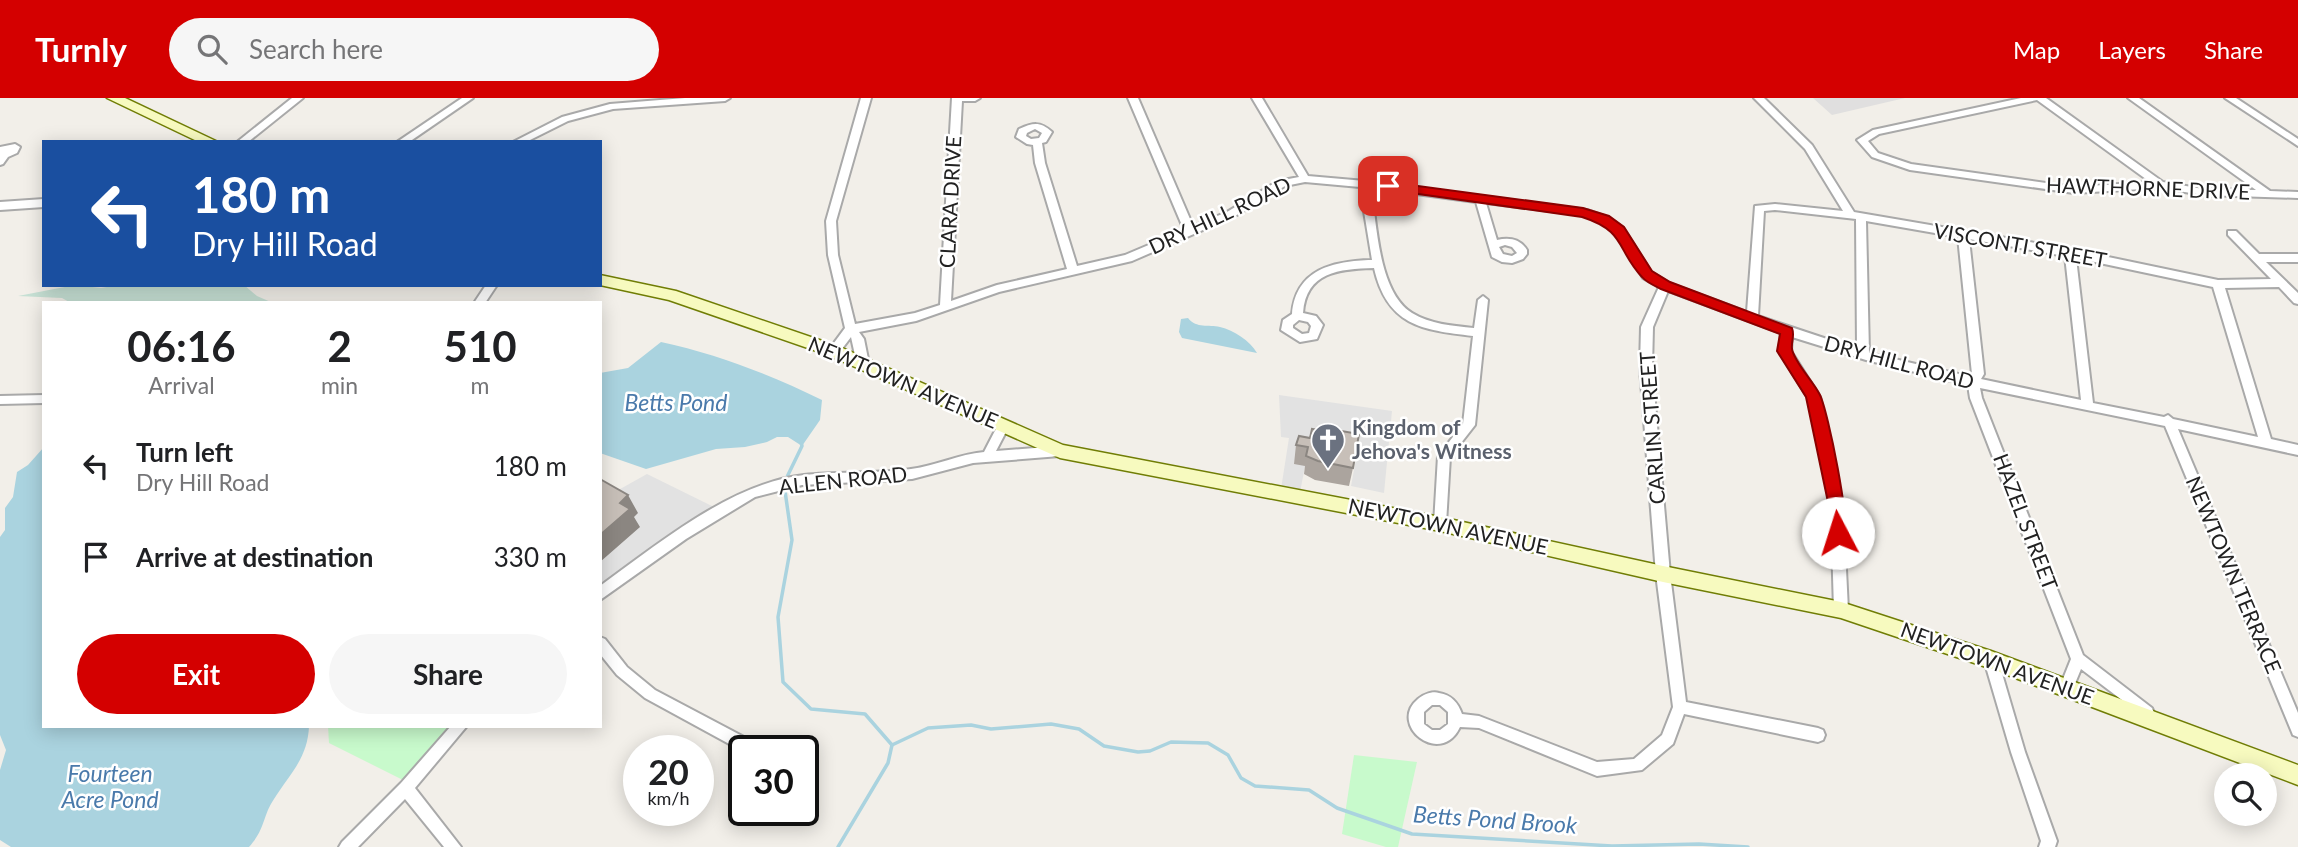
<!DOCTYPE html>
<style>
:root{--surface:#fff;--page:#f6f6f6;--text:#202124;--muted:#757577;--accent:#d40000}
body{margin:0;font-family:Lato,sans-serif;background:var(--page);color:var(--text);height:100vh;display:flex;flex-direction:column;font-size:26px;white-space:nowrap}
*{box-sizing:border-box;margin:0}
p{font-size:23px;color:var(--muted)}
.icon{flex:none;width:38px;height:38px;fill:none;stroke:currentColor;stroke-width:2;stroke-linecap:round;stroke-linejoin:round}
.map{position:relative;flex:1;overflow:hidden}
.details{position:absolute;left:42px;top:203px;width:560px;height:427px;display:flex;flex-direction:column;background:var(--surface);border-radius:0px;box-shadow:0 4px 18px #0003}
.details>*{flex:none}
.guide{position:absolute;left:42px;top:42px;width:560px;height:147px;border-radius:0px;box-shadow:0 4px 18px #0003;background:#1a4fa0;color:#fff;overflow:hidden}
.fabs{position:absolute;left:2214px;top:665px;display:grid;gap:14px}
.fabs a{display:grid;place-items:center;width:63px;height:63px;border-radius:50%;background:var(--surface);box-shadow:0 4px 18px #0003;font-size:35px}
.speed{position:absolute;left:623px;top:637px;display:flex;gap:14px;font-size:35px;font-weight:700;text-align:center}
.speed>*{display:grid;place-content:center;width:91px;height:91px;border-radius:50%;background:var(--surface);box-shadow:0 4px 18px #0003;line-height:1}
.speed small{font-size:18px;font-weight:400}
.speed .limit{border:4px solid #111;border-radius:10px;background:#fff;color:#111}
.pin{position:absolute;display:grid;place-items:center;width:60px;height:60px;color:#fff;margin:-30px;border-radius:14px;box-shadow:0 4px 10px #0006}
.me{position:absolute;width:77px;margin:-38px;rotate:355deg;stroke-linejoin:round;filter:drop-shadow(0 0 5px #0008)}
.turn{display:flex;align-items:center;gap:24px;height:147px;padding:0 35px;font-size:32px}
.turn .icon{width:91px;height:91px;stroke-width:2.5}
.turn b{display:block;font-size:49px;line-height:60px}
.eta{display:flex;justify-content:space-evenly;align-items:center;height:119px;text-align:center}
.eta b{font-size:42px;font-weight:700;line-height:49px}
.primary-button{display:flex;gap:14px;margin-top:auto;padding:14px 35px}
.primary-button a{flex:1;height:80px;border-radius:42px;background:var(--accent);color:#fff;font-size:28px;font-weight:700;line-height:80px;text-align:center}
.primary-button a+a{background:var(--page);color:var(--text)}
ul{padding:0;list-style:none}
li{display:flex;align-items:center;gap:21px;height:91px;padding:0 35px}
li div{flex:1}
li b{display:block;font-size:26px}
li em{font-style:normal}
header{display:flex;align-items:center;gap:42px;box-sizing:border-box;height:98px;padding:0 35px;background:var(--accent);color:#fff}
header strong{font-size:33px}
nav{display:flex;gap:38px;margin-inline-start:auto;font-size:24px}
.search{width:490px;height:63px;background:var(--page);display:flex;align-items:center;gap:18px;box-sizing:border-box;padding:0 24px;border-radius:38px;color:var(--muted);font-size:26px}
.map>svg:first-child{display:block}
</style>
<header>
<strong>Turnly</strong>
<div class="search"><svg class="icon" aria-label="search" viewBox="0 0 24 24"><circle cx="10" cy="10" r="6"/><path d="M15 15l6 6"/></svg>Search here</div>
<nav><a>Map</a><a>Layers</a><a>Share</a></nav>
</header>
<div class="map">
<svg width="2298" height="749" viewBox="0 0 2298 749">
<rect width="100%" height="100%" fill="#f2efe9"/>
<polygon fill="#e0dfdf" points="1813,0 1905,0 1832,17"/>
<polygon fill="#c6e0d4" points="75,187 101,190 118,187 244,187 257,198 273,205 71,205 62,200 18,198"/>
<g fill="#c8facc">
<polygon points="328,628 454,628 403,682 329,645"/>
<polygon points="1354,657 1417,664 1398,749 1386,749 1342,736"/>
</g>
<g fill="#e2e2e2">
<polygon points="1279,297 1392,313 1384,395 1351,388 1358,351 1310,343 1300,394 1281,391 1289,340 1281,339"/>
<polygon points="647,376 716,410 600,487 600,392 613,395"/>
</g>
<g fill="#aad3df">
<path d="M1188,220C1197,231 1208,226 1220,229C1234,232 1250,243 1257,255L1182,240L1179,234L1181,221Z"/>
<path d="M661,244C717,256 771,277 822,302L820,322L802,348L788,339H777L767,344L745,349L716,351L646,371L600,355V275L628,270Z"/>
<path d="M44,349V628H309C308,660 289,677 274,701C262,719 266,730 249,749H11L0,742V672L6,652L0,637V439L5,432V410L13,399L17,374L28,367Z"/>
</g>
<g fill="none" stroke-linecap="round" stroke-linejoin="round">
<g stroke="#aad3df" stroke-width="3.5">
<polyline points="787,379 802,348 801,344"/>
<polyline points="785,393 792,442 778,519 783,584 811,611 865,616 892,647"/>
<polyline points="892,647 928,630 971,627 991,631 1051,626 1079,631 1104,648 1138,654 1150,653 1171,644 1208,645 1228,657 1241,680 1255,688 1309,692 1337,710 1412,736 1612,748 1699,746 1748,749"/>
<polyline points="838,749 888,665 892,647"/>
</g>
<g stroke="#a9a9a9" stroke-width="4">
<g id="minor">
<polygon points="292,0 303,0 248,44 237,44"/>
<polygon points="462,0 473,0 409,44 397,44"/>
<polygon points="685,0 730,0 725,3 613,11 568,23 526,44 513,44 562,19 610,6"/>
<path d="M861,0H871L836,123L838,157L855,226L915,215L940,207L952,0H980L975,3H962L951,203L997,187L1067,171L1035,65L1033,47L1027,46L1016,39L1019,31C1033,25 1040,23 1052,34L1046,44L1042,45L1045,65L1077,168L1125,157L1184,132L1128,0H1138L1193,128L1227,114L1278,83L1299,79L1252,0H1262L1308,78L1365,83L1587,112L1609,120L1623,130L1651,174L1669,185L1747,214L1755,108L1775,106L1843,113L1805,51L1754,0H1764L1812,47L1854,114L2070,151L2218,182L2271,181L2228,137V133H2236L2259,156H2298V164H2266L2298,195V206L2294,205L2279,189L2225,190L2271,341L2298,347V357L2178,331L2298,615V639L2293,637L2291,632L2165,328L1980,290L1982,300L2083,557L2152,610L2154,615L2152,620L2147,621L2081,571L2071,595L2066,597L2061,595L2059,591L2071,561L1970,300L1968,287L1866,262L1792,239L1791,253L1820,299L1843,409L1848,512L1846,516L1841,518L1836,516L1834,512L1831,409L1808,300L1779,253L1781,235L1668,193L1653,229L1652,270L1670,476L1686,604L1818,630L1823,632L1825,637L1823,642L1818,644L1684,616L1673,646L1642,672L1597,678L1479,630L1460,629C1441,670 1387,627 1418,601C1424,596 1433,593 1439,595C1452,597 1458,605 1462,616L1479,618L1597,664L1634,661L1662,637L1673,609L1656,476L1640,270L1641,229L1659,189L1643,180L1615,134L1601,124L1582,117L1486,105L1497,142C1510,139 1520,141 1527,152V156L1523,161L1512,165L1502,164L1492,159L1476,104L1371,90C1377,126 1378,194 1412,215C1430,226 1453,228 1474,230L1478,202L1483,198L1488,202L1475,327L1450,359L1446,426L1444,430H1436L1434,426L1438,358L1463,326L1473,238C1421,232 1387,227 1374,170C1339,171 1306,174 1303,215L1316,218L1323,227L1317,241L1300,244L1281,232L1283,222L1292,216C1296,171 1333,163 1372,162L1360,89L1305,84L1285,88L1235,118L1132,163L999,194L916,223L859,234L864,241L869,266L863,270L857,266L851,239L838,256L834,257L828,253L845,230L828,157L826,123ZM1035,31L1042,35L1039,40L1031,41L1026,38L1027,35ZM1775,112L1856,121L1857,251L1758,218L1764,113ZM1866,123L1958,139L1972,276L1971,279L1869,255ZM1969,141L2065,158L2081,302L1981,281L1984,276ZM1505,147L1512,149L1517,155L1512,158L1503,156L1499,149ZM2076,160L2213,189L2258,339L2173,321L2168,317L2164,319L2093,305ZM1299,222L1308,224L1311,228L1309,235L1302,236L1293,230V227ZM1432,607H1440L1448,614V626L1440,632H1432L1424,626V614Z"/>
<path d="M2021,0H2046L2163,84L2203,91L2256,92L2128,0H2139L2270,93L2298,94V100L2203,97L2160,90L2074,95L1910,72L1872,59L1857,42L1873,32ZM2037,2L2150,84L2074,89L1911,66L1878,55L1868,43L1879,36Z"/>
<polygon points="2225,0 2236,0 2298,41 2298,48"/>
<polygon points="15,46 20,49 17,55 8,59 3,66 0,67 0,49"/>
<polygon points="486,187 497,187 485,205 474,205"/>
<polygon points="44,297 44,305 0,306 0,298"/>
<path d="M1003,323L1009,328L996,353L1060,348L1064,350L1066,353L1064,356L1060,358L973,365L912,381L802,387L755,399L686,441L600,502V488C658,446 731,385 804,377C840,373 876,376 911,371C936,368 959,356 984,354L999,325Z"/>
<polygon points="600,539 605,541 627,569 655,592 761,648 763,653 744,654 645,600 617,577 600,556"/>
<polygon points="1991,556 1996,558 1998,562 2025,654 2057,743 2055,749 2039,749 2041,743 2011,654 1984,562 1986,558"/>
<polygon points="451,628 467,628 415,690 461,749 444,749 405,701 358,749 339,749 342,744 401,685"/>
<polygon points="803,666 808,668 810,674 808,679 803,681"/>
</g>
</g>
<g stroke="#a9a9a9" stroke-width="4">
<polygon id="tertiary" points="44,101 44,109 0,112 0,104"/>
</g>
<g stroke="#707d05" stroke-width="3">
<g id="secondary">
<polygon points="107,0 125,0 218,44 199,44"/>
<polygon points="600,177 676,193 840,249 1063,347 1440,419 1663,468 1841,504 1991,553 2298,667 2298,687 1989,570 1841,520 1663,484 1440,433 1060,360 828,257 669,202 600,187"/>
</g>
</g>
<use href="#minor" fill="#fff" fill-rule="evenodd"/>
<use href="#tertiary" fill="#fff" fill-rule="evenodd"/>
<use href="#secondary" fill="#f7fabf" fill-rule="evenodd"/>
</g>
<polygon fill="#aba49e" points="1324,333 1353,370 1349,388 1315,382 1304,376 1305,368 1294,366 1296,347"/>
<polygon fill="#8b8681" points="628,397 638,415 634,419 640,429 600,464 600,437 620,405"/>
<g fill="#c7bfb8" stroke="#8b8681" stroke-width="2">
<polygon points="1324,330 1359,336 1353,370 1318,363 1306,358 1308,349 1296,347 1299,338 1310,340 1312,331 1324,333"/>
<polygon points="600,381 628,397 620,405 630,411 600,437"/>
</g>
<path fill="#d40000" stroke="#8a0000" stroke-width="2" d="M1388,84L1583,110L1609,118L1624,129L1652,173L1670,184L1792,230C1795,238 1791,243 1792,251C1794,264 1814,284 1820,297C1828,314 1851,426 1844,440H1832L1829,409L1806,299L1777,253L1780,236L1661,191C1655,188 1646,184 1642,179C1616,151 1626,133 1582,119L1383,91L1381,88Z"/>
<defs>
<g id="church-pin" transform="scale(1.75)"><path d="M0 17L-7.5 6A9.5 9.5 0 1 1 7.5 6Z" fill="#6b7280" stroke="#fff"/><path d="M-1.2-6h2.4v3.5h3.3v2.4h-3.3V6h-2.4V-.1h-3.3v-2.4h3.3Z" fill="#fff"/></g>
</defs>
<g fill-rule="evenodd">
<use href="#church-pin" x="1328" y="342"/>
</g>
<g text-anchor="middle" stroke-width="5" stroke-linejoin="round" paint-order="stroke">
<g font-size="21" fill="#222" stroke="#fff">
<text transform="translate(2148 91) rotate(2)" y="7">HAWTHORNE DRIVE</text>
<text transform="translate(951 104) rotate(-87)" y="7">CLARA DRIVE</text>
<text transform="translate(1220 118) rotate(-25)" y="7">DRY HILL ROAD</text>
<text transform="translate(2020 148) rotate(10)" y="7">VISCONTI STREET</text>
<text transform="translate(1899 265) rotate(15)" y="7">DRY HILL ROAD</text>
<text transform="translate(903 285) rotate(23)" y="7">NEWTOWN AVENUE</text>
<text transform="translate(1653 330) rotate(-94)" y="7">CARLIN STREET</text>
<text transform="translate(843 383) rotate(-6)" y="7">ALLEN ROAD</text>
<text transform="translate(2025 424) rotate(69)" y="7">HAZEL STREET</text>
<text transform="translate(1448 429) rotate(12)" y="7">NEWTOWN AVENUE</text>
<text transform="translate(2233 477) rotate(67)" y="7">NEWTOWN TERRACE</text>
<text transform="translate(1997 566) rotate(20)" y="7">NEWTOWN AVENUE</text>
</g>
<g font-size="21" font-weight="bold" fill="#5b616d" stroke="#fff" text-anchor="start">
<text x="1352" y="337">Kingdom of<tspan x="1352" dy="24">Jehova's Witness</tspan></text>
</g>
<g font-size="23" font-style="italic" fill="#4a7aab" stroke="#fff">
<text x="676" y="313">Betts Pond</text>
<text x="110" y="684">Fourteen<tspan x="110" dy="26">Acre Pond</tspan></text>
<text transform="translate(1495 722) rotate(4)" y="8">Betts Pond Brook</text>
</g>
</g>
</svg>
<div class="fabs">
<a><svg class="icon" aria-label="search" viewBox="0 0 24 24"><circle cx="10" cy="10" r="6"/><path d="M15 15l6 6"/></svg></a>
</div>
<div class="speed"><div>20<small>km/h</small></div><div class="limit">30</div></div>
<div class="pin" style="left:1388px;top:88px;background:#d93025"><svg class="icon" aria-label="arrive" viewBox="0 0 24 24"><path d="M6 21V4h12l-3 4 3 4H6"/></svg></div>
<svg class="me" style="left:1838px;top:435px" viewBox="-20 -20 40 40"><circle r="19" fill="#fff"/><path d="M0-13L10 11 0 6-10 11z" fill="#d40000"/></svg>
<div class="guide">
<div class="turn"><svg class="icon" aria-label="left" viewBox="0 0 24 24"><path d="M17 20v-9H6M10 6l-5 5 5 5"/></svg><div><b>180 m</b>Dry Hill Road</div></div>
</div>
<section class="details">
<div class="eta">
<div><b>06:16</b><p>Arrival</p></div>
<div><b>2</b><p>min</p></div>
<div><b>510</b><p>m</p></div>
</div>
<ul>
<li><svg class="icon" aria-label="left" viewBox="0 0 24 24"><path d="M17 20v-9H6M10 6l-5 5 5 5"/></svg><div><b>Turn left</b><p>Dry Hill Road</p></div><em>180 m</em></li>
<li><svg class="icon" aria-label="arrive" viewBox="0 0 24 24"><path d="M6 21V4h12l-3 4 3 4H6"/></svg><div><b>Arrive at destination</b></div><em>330 m</em></li>
</ul>
<div class="primary-button"><a>Exit</a><a>Share</a></div>
</section>
</div>
